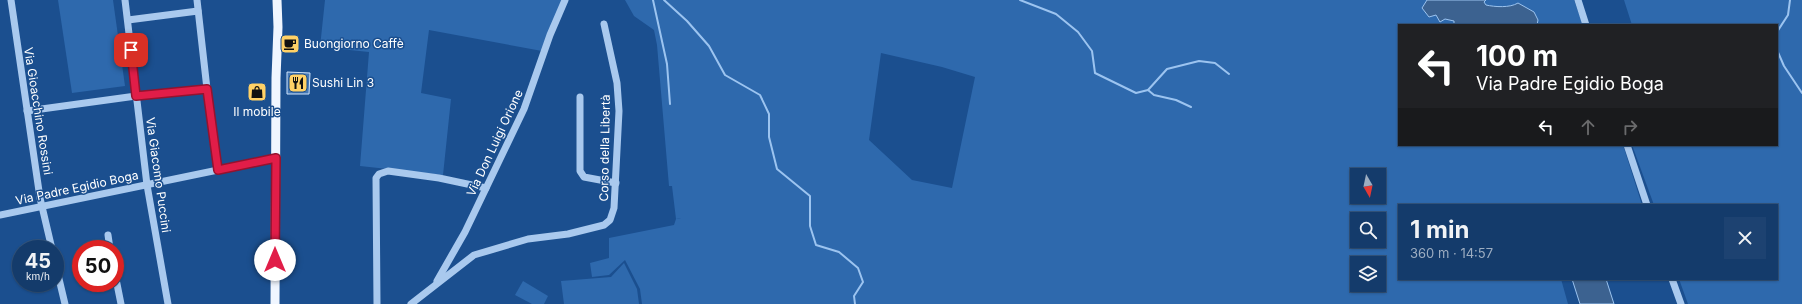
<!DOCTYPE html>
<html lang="it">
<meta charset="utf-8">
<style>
:root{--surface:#143b6b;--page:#1d4271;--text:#f1f3f6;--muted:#9dadc1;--line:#33557e}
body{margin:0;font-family:Inter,sans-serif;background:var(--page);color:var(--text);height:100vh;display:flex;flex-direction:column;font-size:15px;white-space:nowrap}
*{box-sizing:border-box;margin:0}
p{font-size:13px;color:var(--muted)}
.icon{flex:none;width:22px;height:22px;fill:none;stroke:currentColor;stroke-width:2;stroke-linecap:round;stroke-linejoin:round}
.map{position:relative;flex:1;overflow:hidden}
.sheet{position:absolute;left:1398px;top:204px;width:380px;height:76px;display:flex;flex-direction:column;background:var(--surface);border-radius:0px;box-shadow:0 1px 3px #0004,0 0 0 1px var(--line)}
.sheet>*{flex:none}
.banner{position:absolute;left:1398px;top:24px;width:380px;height:122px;border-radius:0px;box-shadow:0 1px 3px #0004,0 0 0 1px var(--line);background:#202124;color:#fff;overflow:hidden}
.needle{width:26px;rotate:171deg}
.buttons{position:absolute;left:1350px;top:168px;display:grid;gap:8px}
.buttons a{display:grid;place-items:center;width:36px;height:36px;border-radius:0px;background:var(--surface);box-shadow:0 1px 3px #0004,0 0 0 1px var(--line);font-size:20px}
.speed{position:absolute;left:12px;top:240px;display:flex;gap:8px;font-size:20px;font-weight:700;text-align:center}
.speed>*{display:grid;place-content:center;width:52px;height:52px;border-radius:50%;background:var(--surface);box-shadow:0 1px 3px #0004,0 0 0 1px var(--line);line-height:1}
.speed small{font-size:10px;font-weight:400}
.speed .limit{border:6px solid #d22;background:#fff;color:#111}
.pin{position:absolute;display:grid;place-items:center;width:34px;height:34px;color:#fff;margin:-17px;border-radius:8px;box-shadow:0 2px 6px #0006}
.me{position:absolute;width:44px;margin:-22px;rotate:0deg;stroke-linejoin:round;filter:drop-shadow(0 0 3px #0008)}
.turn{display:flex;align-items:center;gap:14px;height:84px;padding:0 12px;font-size:18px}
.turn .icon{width:52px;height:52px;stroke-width:2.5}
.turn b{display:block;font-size:28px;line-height:34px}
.lanes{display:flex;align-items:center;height:38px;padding:0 12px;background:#0003;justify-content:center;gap:20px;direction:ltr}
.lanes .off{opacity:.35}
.round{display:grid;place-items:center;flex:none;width:42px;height:42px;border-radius:0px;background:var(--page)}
.overview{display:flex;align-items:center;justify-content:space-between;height:68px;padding:0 12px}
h1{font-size:24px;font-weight:700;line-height:30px}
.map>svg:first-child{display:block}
</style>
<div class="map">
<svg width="1802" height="304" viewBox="0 0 1802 304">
<rect width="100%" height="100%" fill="#1b4f8f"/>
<g fill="#2e69ad" fill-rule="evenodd">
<polygon points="58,0 113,0 125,86 72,93"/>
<polygon points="325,0 564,0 542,51 429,30 421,93 451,99 443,175 360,166 369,52 320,47"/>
<path d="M625,0H1427L1422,8L1445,19L1454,21V25H1399V145H1623L1642,205H1399V279H1561L1568,304H642L640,289L625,260L609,275L592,277L590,263L609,258V238L674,225L676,219L695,215L676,219L672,186H669L657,45L654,30L634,16ZM881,53L942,67L975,77L952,188L912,180L869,140ZM1357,175H1379V197H1357ZM1357,219H1379V241H1357ZM1357,263H1379V285H1357Z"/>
<path d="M1486,0H1574L1583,25H1537L1538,20L1534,12L1518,3C1510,8 1495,7 1486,5L1484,2Z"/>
<polygon points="1624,0 1802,0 1802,304 1688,304 1679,279 1777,279 1777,205 1654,205 1632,145 1777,145 1777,25 1632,25"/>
<polygon points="624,263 637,289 639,304 564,304 561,281 611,277"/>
<polygon points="523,281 548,296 544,304 532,304 515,295"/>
</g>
<g fill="#3c6290" stroke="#9cc4f0">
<path d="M1427,0H1486L1484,2L1486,5C1495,7 1510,8 1518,3L1534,12L1538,20L1537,25H1454V21L1445,19L1440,22L1436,15L1429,17L1422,8Z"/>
<polygon points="1572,279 1606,279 1614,304 1580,304"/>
</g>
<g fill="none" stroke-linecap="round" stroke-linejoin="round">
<g stroke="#9cc4f0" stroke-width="2">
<polyline points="653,0 667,64 670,104"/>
<polyline points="664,0 687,21 709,46 725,75 760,95 769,114 769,137 777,169 810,196 810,226 816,245 839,252 858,268 863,282 854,296 855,304"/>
<polyline points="1020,0 1056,14 1078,32 1092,51 1095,73 1136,93 1148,90 1167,69 1199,61 1215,63 1229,74"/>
<polyline points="1777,32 1788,15 1790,0"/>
<polyline points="1777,50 1784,66 1802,93"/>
<polyline points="1148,90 1154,95 1176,100 1191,107"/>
</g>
</g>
<polygon fill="#4478b7" stroke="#cfe3fa" points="287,72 310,73 309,94 287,94"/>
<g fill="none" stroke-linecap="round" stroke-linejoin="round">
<g stroke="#a9c9ee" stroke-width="7">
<polyline points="11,0 40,198 52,249"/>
<polyline points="125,0 147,185 168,304"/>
<polyline points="197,0 207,89 218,170"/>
<polyline points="1578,0 1586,25"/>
<polyline points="128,20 198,11"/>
<polyline points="580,97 580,171 584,177 616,183"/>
<polyline points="27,111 136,96 207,89"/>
<polyline points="1627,145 1647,205"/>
<polyline points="0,215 276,158"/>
<polyline points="108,235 110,249"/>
<polyline points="55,262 65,304"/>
<polyline points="115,274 121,304"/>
<polyline points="1672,279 1681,304"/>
<polyline points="437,281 465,232 524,109 550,35 565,0"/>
<polyline points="377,304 376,178 379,174 388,171 439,178 486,188"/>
<polyline points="411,304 474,255 528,239 568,234 604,225 610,220 614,208 619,111 617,83 604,24"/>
</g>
<polyline stroke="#f0f6ff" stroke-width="9" points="275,304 276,78 278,27 277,0"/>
</g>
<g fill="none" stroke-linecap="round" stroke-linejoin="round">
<g stroke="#92132f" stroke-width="10">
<polyline id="route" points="131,50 136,96 207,89 218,170 276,158 275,260"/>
</g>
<use href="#route" stroke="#e11d48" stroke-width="7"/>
</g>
<defs>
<g id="cafe-square" transform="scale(1)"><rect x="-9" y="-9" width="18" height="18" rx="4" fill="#ffd166" stroke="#1b4f8f"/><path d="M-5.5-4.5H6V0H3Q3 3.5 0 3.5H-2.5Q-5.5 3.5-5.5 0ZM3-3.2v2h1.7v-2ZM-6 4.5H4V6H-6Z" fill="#111"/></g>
<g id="restaurant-square" transform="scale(1)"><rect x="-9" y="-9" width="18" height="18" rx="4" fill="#ffd166" stroke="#1b4f8f"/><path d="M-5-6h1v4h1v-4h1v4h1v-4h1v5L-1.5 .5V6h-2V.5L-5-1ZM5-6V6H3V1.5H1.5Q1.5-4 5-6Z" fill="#111"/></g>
<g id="shop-square" transform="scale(1)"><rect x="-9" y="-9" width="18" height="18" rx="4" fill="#ffd166" stroke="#1b4f8f"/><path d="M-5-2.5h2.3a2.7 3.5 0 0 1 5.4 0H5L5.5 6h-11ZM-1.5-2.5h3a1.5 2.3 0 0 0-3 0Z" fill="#111"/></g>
</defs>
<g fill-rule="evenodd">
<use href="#cafe-square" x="290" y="44"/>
<use href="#restaurant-square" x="298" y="83"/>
<use href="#shop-square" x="257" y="92"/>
</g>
<g text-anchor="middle" stroke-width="3" stroke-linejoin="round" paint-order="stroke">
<g font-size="12" fill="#fff" stroke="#1b4f8f" text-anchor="start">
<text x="304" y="48">Buongiorno Caffè</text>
<text x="312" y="87">Sushi Lin 3</text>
<text x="257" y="116" text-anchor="middle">Il mobile</text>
</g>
<g font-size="12" fill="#fff" stroke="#1b4f8f">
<text transform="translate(38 111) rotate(81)" y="4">Via Gioacchino Rossini</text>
<text transform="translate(495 143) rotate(-65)" y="4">Via Don Luigi Orione</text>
<text transform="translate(605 148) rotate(-89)" y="4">Corso della Libertà</text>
<text transform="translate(158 175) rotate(82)" y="4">Via Giacomo Puccini</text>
<text transform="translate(77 188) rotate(-12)" y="4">Via Padre Egidio Boga</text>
</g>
</g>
</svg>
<div class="buttons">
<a><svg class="needle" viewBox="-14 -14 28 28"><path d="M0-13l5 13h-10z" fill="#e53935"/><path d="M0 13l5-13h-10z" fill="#9dadc1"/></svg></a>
<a><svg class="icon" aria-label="search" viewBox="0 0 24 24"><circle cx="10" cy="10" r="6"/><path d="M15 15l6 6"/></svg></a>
<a><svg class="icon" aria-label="layers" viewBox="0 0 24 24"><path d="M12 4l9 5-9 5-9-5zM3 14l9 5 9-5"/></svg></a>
</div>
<div class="speed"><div>45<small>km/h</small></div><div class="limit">50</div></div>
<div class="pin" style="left:131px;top:50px;background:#d93025"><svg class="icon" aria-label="arrive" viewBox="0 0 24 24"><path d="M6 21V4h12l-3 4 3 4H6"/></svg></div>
<svg class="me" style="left:275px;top:260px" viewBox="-20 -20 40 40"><circle r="19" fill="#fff"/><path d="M0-13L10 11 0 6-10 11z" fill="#e11d48"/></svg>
<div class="banner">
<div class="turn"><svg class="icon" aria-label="left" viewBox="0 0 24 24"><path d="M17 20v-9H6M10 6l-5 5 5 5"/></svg><div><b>100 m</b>Via Padre Egidio Boga</div></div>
<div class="lanes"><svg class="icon" aria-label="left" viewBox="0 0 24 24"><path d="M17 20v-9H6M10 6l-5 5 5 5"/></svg><svg class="icon off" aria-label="ahead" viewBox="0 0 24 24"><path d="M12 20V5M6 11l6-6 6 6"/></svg><svg class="icon off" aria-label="right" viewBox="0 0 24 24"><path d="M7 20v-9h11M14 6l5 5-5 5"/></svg></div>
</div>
<section class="sheet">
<div class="overview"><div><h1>1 min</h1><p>360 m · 14:57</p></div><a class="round"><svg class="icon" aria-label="close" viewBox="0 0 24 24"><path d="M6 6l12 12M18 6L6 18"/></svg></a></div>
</section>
</div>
